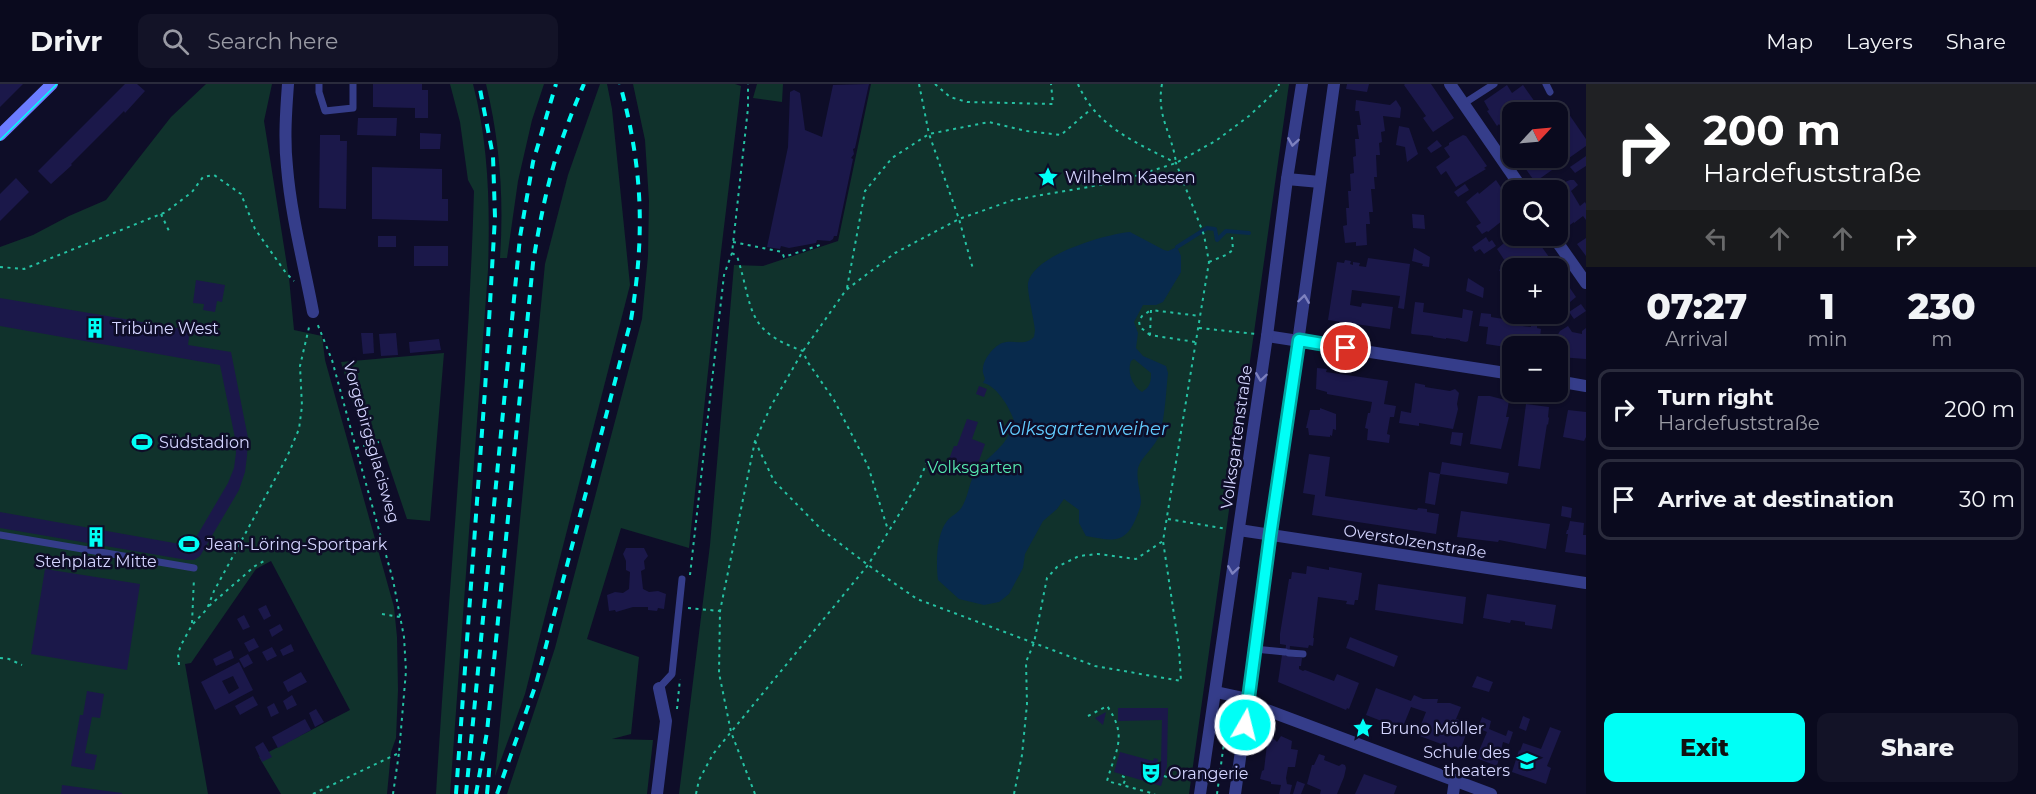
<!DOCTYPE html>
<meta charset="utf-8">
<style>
:root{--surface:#0a0a1e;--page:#131327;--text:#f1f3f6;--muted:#999aa4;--line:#2a2b3c;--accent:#00fff6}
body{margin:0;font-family:Montserrat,sans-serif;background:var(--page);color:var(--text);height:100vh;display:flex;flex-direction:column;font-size:22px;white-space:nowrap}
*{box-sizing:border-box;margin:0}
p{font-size:20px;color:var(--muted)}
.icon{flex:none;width:33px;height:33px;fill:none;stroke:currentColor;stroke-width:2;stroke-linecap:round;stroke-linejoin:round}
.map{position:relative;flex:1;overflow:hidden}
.panel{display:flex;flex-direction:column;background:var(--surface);width:450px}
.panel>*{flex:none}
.hud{background:#202124;color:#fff;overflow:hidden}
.needle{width:39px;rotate:64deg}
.buttons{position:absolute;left:1502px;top:18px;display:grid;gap:12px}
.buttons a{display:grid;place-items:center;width:66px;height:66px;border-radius:12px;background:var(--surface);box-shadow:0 2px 4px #0004,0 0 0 2px var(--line);font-size:30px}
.pin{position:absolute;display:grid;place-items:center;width:51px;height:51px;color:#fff;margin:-26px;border:3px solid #fff;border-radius:50%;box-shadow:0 2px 6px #0007}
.me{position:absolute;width:66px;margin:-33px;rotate:8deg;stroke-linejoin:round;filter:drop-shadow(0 0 4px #0008)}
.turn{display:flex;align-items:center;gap:21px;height:126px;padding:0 18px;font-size:27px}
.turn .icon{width:78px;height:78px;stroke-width:2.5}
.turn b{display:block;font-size:42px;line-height:51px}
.lanes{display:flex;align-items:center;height:57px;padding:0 18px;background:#0003;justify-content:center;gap:30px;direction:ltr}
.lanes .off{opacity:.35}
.eta{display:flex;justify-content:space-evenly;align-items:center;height:102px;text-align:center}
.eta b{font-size:36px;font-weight:800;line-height:42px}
.action{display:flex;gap:12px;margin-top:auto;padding:12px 18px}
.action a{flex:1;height:69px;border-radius:12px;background:var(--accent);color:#111;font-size:24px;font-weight:800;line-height:69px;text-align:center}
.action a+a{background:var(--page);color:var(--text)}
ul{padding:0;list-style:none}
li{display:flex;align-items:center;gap:18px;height:81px;margin:0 12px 9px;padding:0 6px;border:3px solid var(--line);border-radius:12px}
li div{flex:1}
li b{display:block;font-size:22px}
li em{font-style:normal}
header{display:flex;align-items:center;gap:36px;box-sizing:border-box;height:84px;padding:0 30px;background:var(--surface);border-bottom:2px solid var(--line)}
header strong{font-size:28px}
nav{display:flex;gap:33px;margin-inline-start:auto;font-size:21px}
.search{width:420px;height:54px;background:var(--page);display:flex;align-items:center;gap:15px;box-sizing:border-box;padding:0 21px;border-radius:12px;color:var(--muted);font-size:22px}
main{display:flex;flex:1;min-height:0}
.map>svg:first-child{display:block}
</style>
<header>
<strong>Drivr</strong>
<div class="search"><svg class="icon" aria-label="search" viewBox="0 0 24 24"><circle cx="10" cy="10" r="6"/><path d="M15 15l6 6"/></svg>Search here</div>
<nav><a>Map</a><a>Layers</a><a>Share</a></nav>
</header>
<main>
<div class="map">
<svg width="1586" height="710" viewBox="0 0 1586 710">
<rect width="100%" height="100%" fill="#0e0d28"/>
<g fill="#10322c">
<polygon points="206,0 272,0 264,37 289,194 294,246 322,252 325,276 394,523 397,553 398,606 396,654 391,668 387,710 281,710 259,673 350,626 271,477 256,485 191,579 185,580 208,710 0,710 0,163 33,151 69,132 106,116 171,33"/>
<path d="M450,0H473C489,61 490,124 488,186L450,710H436C448,509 468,308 474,107L468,96L460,38Z"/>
<path d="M486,0H544L532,36L518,97L507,174H500C504,115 500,58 486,0Z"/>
<polygon points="600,0 607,0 612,25 630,201 525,610 495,692 545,180 568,91"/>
<polygon points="633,0 735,0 741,2 720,176 689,464 621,444 587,555 639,573 631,650 612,655 653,656 647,710 507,710 555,564 642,235 648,172 649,117 645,56"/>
<polygon points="757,0 783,0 782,18 753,14"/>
<polygon points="871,0 1289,0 1189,710 679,710 710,461 734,181 763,182 838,157"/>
<polygon points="444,269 430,437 407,435 380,355 364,357 341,278"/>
</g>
<path fill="#082a4c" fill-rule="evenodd" d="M1130,148L1164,166L1168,167L1177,163L1181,172V188L1163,218L1156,221H1143L1134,238L1138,249L1136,264L1143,272L1166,282L1168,289C1166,307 1165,333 1160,349C1156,363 1142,371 1138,384C1136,395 1140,406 1141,417C1141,422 1138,429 1136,434C1125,462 1110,456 1086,452L1079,439V426L1064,415L1057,425L1043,437L1025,470L1023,484L1009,510L999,518L984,521L959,515L938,496C936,480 936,451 947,437C952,431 959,429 963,421C969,410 969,397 977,386C987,373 1010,360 1010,343L1015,340C1012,327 997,301 983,299L985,295C984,291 982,288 983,285C983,276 993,263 1002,259C1014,255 1024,263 1034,253L1035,246C1034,235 1027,208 1028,199C1033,171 1106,150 1130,148ZM1134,275L1151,289C1151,298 1150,303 1142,308C1132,302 1127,288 1131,277Z"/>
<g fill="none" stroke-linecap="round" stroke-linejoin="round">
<polyline stroke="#082a4c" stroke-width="4" points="1177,163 1207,144 1215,145 1217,156 1226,147 1249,149"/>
</g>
<g fill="#1b184a" fill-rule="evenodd">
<polygon points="0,0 23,0 0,23"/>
<polygon points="125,0 137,0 145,7 125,29 124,27 71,80 72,81 51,100 38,87"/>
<polygon points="373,0 422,0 422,6 428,6 428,34 415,34 415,24 373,23"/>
<polygon points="869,0 855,64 853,65 854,70 851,74 853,75 837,152 834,152 833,155 830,157 817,156 816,159 789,164 781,162 780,165 767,163 788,63 790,8 794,6 800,9 805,46 822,53 833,1"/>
<polygon points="1347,0 1369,0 1367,8 1346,5"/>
<polygon points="1405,0 1431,0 1454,34 1433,48 1423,34 1426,32 1404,1"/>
<polygon points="1507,1 1512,9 1523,1 1535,18 1523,26 1525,28 1512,28 1512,44 1505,49 1499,40 1497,42 1487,27 1489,26 1484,17"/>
<polygon points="1356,16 1390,21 1396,16 1401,24 1400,34 1383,32 1385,47 1381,48 1382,58 1379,59 1380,71 1376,71 1377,93 1374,93 1375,105 1371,105 1373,128 1369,128 1370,140 1366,140 1367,161 1356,162 1356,158 1345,159 1343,142 1347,141 1346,124 1349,124 1348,107 1351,107 1350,90 1354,89 1353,73 1356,72 1355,55 1359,55 1357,41 1361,41 1359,27 1355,27"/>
<polygon points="1564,23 1586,55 1586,62 1535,98 1518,74 1557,74 1557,66 1563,61 1557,52 1557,27"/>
<polygon points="358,34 397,34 396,52 357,51"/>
<polygon points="1399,42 1409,44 1418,70 1407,78 1405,63 1396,61"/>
<polygon points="420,49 441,50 440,65 420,65"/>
<polygon points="320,51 340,51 340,57 347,57 346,125 319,124"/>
<polygon points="1463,51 1466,52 1487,82 1484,84 1486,85 1456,103 1446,87 1441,91 1436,83 1450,73 1444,64 1449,61 1449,59"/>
<polygon points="1437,56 1442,62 1431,69 1427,64"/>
<polygon points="1586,72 1586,82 1575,89 1570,83"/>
<polygon points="372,83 442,85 442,115 448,115 448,137 372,135"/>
<polygon points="16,94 29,108 0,137 0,110"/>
<polygon points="1496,96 1512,120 1512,129 1488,148 1487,147 1482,150 1476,142 1481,139 1466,118 1473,112 1478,108 1479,110"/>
<polygon points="1570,96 1574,96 1578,101 1571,107 1580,122 1585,118 1586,120 1586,136 1583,132 1574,139 1574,138 1567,143 1557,129 1557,106 1552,106 1551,104"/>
<polygon points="1465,100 1469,106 1458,113 1454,108"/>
<polygon points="1412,130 1424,131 1425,145 1413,144"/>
<rect x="378" y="152" width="18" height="11"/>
<polygon points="1511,152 1534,152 1549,173 1531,184 1512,184 1512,196 1508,199 1499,186 1507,180 1497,165 1510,154"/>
<polygon points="1486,153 1489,158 1492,156 1496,162 1484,170 1480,165 1475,168 1472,163"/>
<polygon points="1586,154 1586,172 1577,160"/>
<rect x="414" y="162" width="34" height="20"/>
<polygon points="1414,164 1430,173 1429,183 1422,182 1423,180 1412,177"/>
<polygon points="1368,174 1410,180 1404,225 1398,224 1400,212 1352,206 1350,221 1361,223 1362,219 1393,223 1390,245 1328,236 1337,178 1344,179 1345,176 1351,177 1350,180 1353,181 1353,178 1360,179 1359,182 1366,183"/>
<polygon points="1557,185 1576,213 1563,224 1562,222 1557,226"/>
<polygon points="1468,194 1484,204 1483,214 1466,207"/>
<polygon points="196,196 225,201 222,218 217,217 215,228 203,226 204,220 193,219"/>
<polygon points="0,214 190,246 188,261 231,268 248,354 247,372 245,388 239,406 200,472 194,476 187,476 0,444 0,428 191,462 228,399 234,384 236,369 235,354 220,281 0,242"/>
<polygon points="1415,218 1424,219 1423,228 1462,234 1463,225 1473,227 1468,257 1466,258 1460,257 1460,256 1446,254 1446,255 1433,253 1433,252 1412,250 1411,249"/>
<polygon points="1581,220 1586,227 1574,235 1569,228"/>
<polygon points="1481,229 1491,230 1491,233 1516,237 1515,241 1531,243 1531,240 1537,241 1537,244 1541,245 1539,262 1512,264 1486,260 1488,243 1479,242"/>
<polygon points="1568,242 1572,248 1582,250 1582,247 1586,244 1586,275 1559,273 1558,271 1557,262 1553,262 1555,252 1557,252 1560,247"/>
<polygon points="361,249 373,249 374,269 363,270"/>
<polygon points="396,249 398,271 381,272 379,250"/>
<polygon points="439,255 441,266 410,269 409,258"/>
<polygon points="1317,284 1327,285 1326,288 1388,297 1384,320 1396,322 1394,333 1390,333 1387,350 1390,351 1389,359 1367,356 1368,345 1365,344 1368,329 1370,329 1372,318 1327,310 1327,308 1316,305"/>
<polygon points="1415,299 1425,301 1425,303 1450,307 1455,305 1459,309 1457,320 1458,325 1453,345 1419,339 1419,342 1399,339 1401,327 1411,329"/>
<polygon points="979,302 987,305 984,313 976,310"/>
<polygon points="1478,312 1490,312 1509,317 1506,333 1509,333 1501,365 1470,360"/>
<polygon points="1526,320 1549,323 1548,333 1549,334 1548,341 1547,340 1540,385 1518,382"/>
<polygon points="1320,324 1336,330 1336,346 1333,345 1332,352 1330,351 1330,353 1309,351 1308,344 1306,344 1310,326 1320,326"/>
<polygon points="1568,326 1586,328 1586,353 1584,357 1563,353"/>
<polygon points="967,335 978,338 972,355 985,360 975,388 948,378 954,362 957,362"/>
<polygon points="1452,348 1463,349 1461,362 1450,360"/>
<polygon points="1309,370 1330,373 1325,412 1417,426 1418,424 1427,425 1427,428 1439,430 1436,450 1312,431 1315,411 1303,409"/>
<polygon points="1442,378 1509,389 1507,400 1440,390 1435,421 1425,419 1429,388 1440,390"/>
<polygon points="1562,422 1572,424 1571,434 1561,432"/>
<polygon points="1461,427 1550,440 1546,465 1499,456 1498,458 1457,453"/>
<polygon points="1570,437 1584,439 1583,451 1586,451 1586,471 1565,468 1568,450 1566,450 1567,446 1568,446"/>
<polygon points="626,464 644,464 648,472 644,477 645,485 641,487 643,505 649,508 658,507 666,510 664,525 658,524 657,527 648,526 648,523 633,523 616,528 615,526 609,527 607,511 615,508 623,509 629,505 630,488 626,486 626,477 623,470"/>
<polygon points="1307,482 1329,486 1329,483 1362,489 1358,516 1355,516 1354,521 1346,520 1347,517 1318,513 1313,554 1314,554 1313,562 1309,561 1308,564 1290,562 1289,572 1302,574 1301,582 1299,582 1299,585 1303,587 1305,586 1334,597 1337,590 1359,599 1349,625 1347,624 1346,626 1278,598 1282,571 1285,571 1286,561 1280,560 1280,550 1289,495 1291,495 1292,488 1306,490"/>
<polygon points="45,485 140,500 127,586 31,570"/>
<polygon points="1378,500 1466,513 1463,540 1375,526"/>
<polygon points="1487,510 1556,521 1552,545 1525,541 1525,538 1511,536 1510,539 1483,534"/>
<polygon points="266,521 271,532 264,536 258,525"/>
<polygon points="244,531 250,543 243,546 237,535"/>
<polygon points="280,540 283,546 272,553 269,546"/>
<polygon points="1350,553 1398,572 1394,583 1346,564"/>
<polygon points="254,554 259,563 249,568 244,559"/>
<polygon points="291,560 294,567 283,572 280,566"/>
<polygon points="272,563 277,572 267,577 262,568"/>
<polygon points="231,566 234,574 216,582 213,575"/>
<polygon points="248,570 253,579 244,584 239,575"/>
<path d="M239,578L253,606L215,626L201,598ZM233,592L239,604L229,610L222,597Z"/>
<polygon points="301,588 307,598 288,608 283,598"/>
<polygon points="1477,592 1493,598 1489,608 1472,603"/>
<polygon points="1376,604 1411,617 1414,611 1423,615 1438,615 1437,619 1450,619 1461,623 1456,635 1470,639 1460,667 1417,651 1426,628 1411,623 1402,645 1366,631"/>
<polygon points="87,607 104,610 100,634 92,633 85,669 97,671 94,686 71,682 80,631 83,631"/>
<polygon points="292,611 297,621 287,626 283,617"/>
<polygon points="253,612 258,621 240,631 235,622"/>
<polygon points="274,619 279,629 271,633 267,623"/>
<polygon points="1118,624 1168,624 1167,682 1161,702 1114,688 1120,668 1153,677 1154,674 1158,675 1157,679 1161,680 1162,636 1118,637"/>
<polygon points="316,625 324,638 315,643 309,629"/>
<polygon points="1106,628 1103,641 1095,634"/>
<polygon points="1523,632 1530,635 1526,647 1519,644"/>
<polygon points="1482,633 1491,637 1489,645 1506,652 1508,646 1513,648 1509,660 1503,658 1497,682 1476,674 1487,648 1478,644"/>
<polygon points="305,635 311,646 278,664 272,653"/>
<polygon points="1550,643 1561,647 1547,682 1551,684 1546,700 1512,688 1519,666 1520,667 1523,659 1541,665"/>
<polygon points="1281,652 1292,657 1291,665 1298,666 1295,683 1288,683 1286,694 1287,700 1292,701 1290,710 1279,710 1281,701 1271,700 1271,698 1260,695 1262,687 1264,686 1267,660 1266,658 1273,654 1277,658"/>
<polygon points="263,658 272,673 262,678 255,663"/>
<polygon points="1319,670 1325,672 1324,676 1339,682 1342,680 1345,681 1346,684 1344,693 1337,710 1320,710 1321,706 1307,700 1312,681 1314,681"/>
<polygon points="1364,690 1397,702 1394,710 1355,710"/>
<polygon points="1297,697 1305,700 1301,710 1293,710"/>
<polygon points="62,701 122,709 122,710 61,710"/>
</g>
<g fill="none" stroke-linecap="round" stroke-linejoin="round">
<g stroke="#25c2a3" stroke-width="2" stroke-dasharray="3 4.5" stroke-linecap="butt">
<polyline points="919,0 929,50 959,135 973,185"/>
<polyline points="935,0 950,13 967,18 1053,20 1051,0"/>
<path d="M1162,0C1156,33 1172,48 1176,79"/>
<polyline points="161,130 169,147"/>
<polyline points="733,158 782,168 784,173 820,161 821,157"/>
<path d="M732,169L737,172C754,225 744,246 803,267L807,277L834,316L868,382L888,446"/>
<polyline points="1209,178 1226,171 1233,166 1232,153"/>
<polyline points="0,183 24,185 166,128 192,108 203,93 214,91 241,110 255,145 286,189 294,197"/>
<polyline points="847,204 865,107 892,74 929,50 989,38 1026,47 1061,51 1091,25"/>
<polyline points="1199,244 1256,250"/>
<polyline points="1150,251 1140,243 1139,237 1142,232 1151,226"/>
<polyline points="1195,258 1150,251 1151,226 1200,232"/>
<path d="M755,357L774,397L821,445L868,481L917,515L1095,582L1181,597L1179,564L1163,457L1209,178L1204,151L1176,79C1137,59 1096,43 1078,0"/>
<polyline points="356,364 379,358"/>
<polyline points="1168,435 1227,445"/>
<polyline points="690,491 724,191 732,169 748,24 748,0"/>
<polyline points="209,522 255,482 264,477"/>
<polyline points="688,524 720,527"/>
<polyline points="382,530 400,533"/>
<polyline points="192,539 194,494"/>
<polyline points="0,574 9,575 22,581"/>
<polyline points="179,581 178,570 181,561 192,541 207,525 214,507 287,373 299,345 302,322 300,282 310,239"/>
<polyline points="677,625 680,595"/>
<path d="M1088,632L1107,622C1128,652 1116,665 1107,697L1155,710"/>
<polyline points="1122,692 1126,694 1123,701"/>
<polyline points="1164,692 1176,696"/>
<polyline points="313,710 399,669 406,587 404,553 393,496 356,364 332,276 317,239"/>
<polyline points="393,710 399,669"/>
<polyline points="696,710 699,696 713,670 868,481 917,401 929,374"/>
<polyline points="755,710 731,648 719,589 720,527 755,357 771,322 803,267 846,206 895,169 959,135 1013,116 1117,98 1176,79 1217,56 1249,32 1278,5 1279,0"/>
<polyline points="1014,710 1022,671 1027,620 1026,578 1034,559 1047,494 1057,483 1079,472 1098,470 1136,475 1163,457"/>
<polyline points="1217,710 1229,622"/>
</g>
<g stroke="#353d8a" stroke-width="7">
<polyline points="319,0 319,8 325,27 353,24 353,0"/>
<polyline points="1546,0 1550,8"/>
<polyline points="1463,20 1494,0"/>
<polyline points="0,451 194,484"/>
<polyline points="1255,565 1285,568"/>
<polyline points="1289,569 1303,570"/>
<polyline points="659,604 672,590 682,495"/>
</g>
<g stroke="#353d8a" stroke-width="12">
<path d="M288,0C286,27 284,55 287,83C291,132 304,180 313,228"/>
<polyline points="1450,0 1523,106"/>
<polyline points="1287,95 1320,98"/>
<polyline points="1553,152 1586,199"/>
<polyline points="1267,252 1512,290"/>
<polyline points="1557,297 1586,302"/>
<polyline points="1239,446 1586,499"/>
<polyline points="1216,608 1239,613 1264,625 1491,710"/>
<polyline points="657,710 666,637 659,604"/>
<polyline points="1200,710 1267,252 1287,95 1302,0"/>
<polyline points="1235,710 1334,0"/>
<polyline points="1453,710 1455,696"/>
</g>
<polyline stroke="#6b7cff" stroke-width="12" points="0,51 52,0"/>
<polyline stroke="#00fff6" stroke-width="1.5" points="0,56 57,0"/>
<g stroke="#00fff6" stroke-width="4" stroke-dasharray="9 8" stroke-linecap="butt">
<polyline points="456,710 485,306 495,133 493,72 479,0"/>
<polyline points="466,710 520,153 533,78 556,0"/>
<path d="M476,710L487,648L533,179C539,142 546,105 557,70C565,46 574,23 584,0"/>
<polyline points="487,710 490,677"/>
<path d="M497,710L536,600L631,236C645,150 643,85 620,0"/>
</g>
</g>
<defs><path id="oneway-chevron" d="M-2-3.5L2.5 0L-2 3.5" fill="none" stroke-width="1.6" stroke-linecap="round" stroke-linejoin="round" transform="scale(1.5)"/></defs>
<g stroke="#7d81bf">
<use href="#oneway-chevron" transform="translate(1293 58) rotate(99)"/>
<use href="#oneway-chevron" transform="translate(1304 215) rotate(-82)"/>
<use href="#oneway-chevron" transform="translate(1261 293) rotate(98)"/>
<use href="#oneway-chevron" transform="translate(1233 486) rotate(98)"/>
</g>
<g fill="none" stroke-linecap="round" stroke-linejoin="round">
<g stroke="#00a6a0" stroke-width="15">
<polyline id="route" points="1245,641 1270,452 1299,256 1346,264"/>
</g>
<use href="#route" stroke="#00fff6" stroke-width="10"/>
</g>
<defs>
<g id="sight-bare" transform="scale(1.62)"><path d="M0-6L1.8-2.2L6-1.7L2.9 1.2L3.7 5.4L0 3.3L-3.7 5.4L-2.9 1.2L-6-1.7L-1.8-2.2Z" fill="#00fff6" stroke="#0e0d28" stroke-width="2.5" paint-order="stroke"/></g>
<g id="building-bare" transform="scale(1.62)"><path d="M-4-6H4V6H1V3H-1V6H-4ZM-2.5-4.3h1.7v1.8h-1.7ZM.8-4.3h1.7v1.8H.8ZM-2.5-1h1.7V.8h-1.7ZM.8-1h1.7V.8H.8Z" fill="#00fff6" stroke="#0e0d28" stroke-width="2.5" paint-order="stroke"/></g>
<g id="stadium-bare" transform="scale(1.62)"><path d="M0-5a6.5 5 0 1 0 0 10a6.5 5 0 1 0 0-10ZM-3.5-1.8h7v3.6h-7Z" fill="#00fff6" stroke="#0e0d28" stroke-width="2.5" paint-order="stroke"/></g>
<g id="school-bare" transform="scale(1.62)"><path d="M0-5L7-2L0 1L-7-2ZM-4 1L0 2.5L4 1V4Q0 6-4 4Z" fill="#00fff6" stroke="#0e0d28" stroke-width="2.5" paint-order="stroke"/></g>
<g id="theatre-bare" transform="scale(1.62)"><path d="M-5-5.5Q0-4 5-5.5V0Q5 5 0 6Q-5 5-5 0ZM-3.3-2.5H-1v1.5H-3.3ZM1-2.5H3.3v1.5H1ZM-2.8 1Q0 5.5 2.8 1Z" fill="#00fff6" stroke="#0e0d28" stroke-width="2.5" paint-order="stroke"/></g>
</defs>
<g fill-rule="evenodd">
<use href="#sight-bare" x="1048" y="93"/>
<use href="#building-bare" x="95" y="244"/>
<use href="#stadium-bare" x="142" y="358"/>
<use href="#building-bare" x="96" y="453"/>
<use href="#stadium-bare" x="189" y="460"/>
<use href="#sight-bare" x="1363" y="644"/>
<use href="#school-bare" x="1527" y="677"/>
<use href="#theatre-bare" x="1151" y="689"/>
</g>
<g text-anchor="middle" stroke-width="5" stroke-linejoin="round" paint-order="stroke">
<g font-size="16" fill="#d4d5ff" stroke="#0e0d28" text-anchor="start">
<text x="1065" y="99">Wilhelm Kaesen</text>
<text x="112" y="250">Tribüne West</text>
<text x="159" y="364">Südstadion</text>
<text x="206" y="466">Jean-Löring-Sportpark</text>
<text x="96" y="483" text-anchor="middle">Stehplatz Mitte</text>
<text x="1380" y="650">Bruno Möller</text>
<text x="1510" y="674" text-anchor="end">Schule des<tspan x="1510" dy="18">theaters</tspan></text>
<text x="1168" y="695">Orangerie</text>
</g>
<g font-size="16" fill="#d4d5ff" stroke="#0e0d28">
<text transform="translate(1236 353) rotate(-82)" y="6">Volksgartenstraße</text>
<text transform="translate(372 358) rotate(74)" y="6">Vorgebirgsglacisweg</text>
<text transform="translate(1415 457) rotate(9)" y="6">Overstolzenstraße</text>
</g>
<g font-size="16" fill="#56e9b0" stroke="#0e0d28">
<text x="975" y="389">Volksgarten</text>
</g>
<g font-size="18" font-style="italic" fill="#62ccff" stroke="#0e0d28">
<text x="1083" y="351">Volksgartenweiher</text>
</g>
</g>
</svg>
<div class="buttons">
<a><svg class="needle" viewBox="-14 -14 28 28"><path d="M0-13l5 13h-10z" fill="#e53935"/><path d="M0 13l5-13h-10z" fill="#999aa4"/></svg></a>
<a><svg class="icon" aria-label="search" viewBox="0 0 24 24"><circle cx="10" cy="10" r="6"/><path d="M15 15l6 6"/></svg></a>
<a>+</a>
<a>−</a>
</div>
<div class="pin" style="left:1346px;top:264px;background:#d93025"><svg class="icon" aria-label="arrive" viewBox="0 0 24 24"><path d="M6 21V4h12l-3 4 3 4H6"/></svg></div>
<svg class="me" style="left:1245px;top:641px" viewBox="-20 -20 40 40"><circle r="17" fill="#00fff6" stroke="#fff" stroke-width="3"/><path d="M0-11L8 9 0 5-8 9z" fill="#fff"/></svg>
</div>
<section class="panel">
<div class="hud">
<div class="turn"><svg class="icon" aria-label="right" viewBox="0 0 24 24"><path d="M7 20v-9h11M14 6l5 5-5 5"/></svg><div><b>200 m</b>Hardefuststraße</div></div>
<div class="lanes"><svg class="icon off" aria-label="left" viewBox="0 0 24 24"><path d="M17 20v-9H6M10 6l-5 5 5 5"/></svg><svg class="icon off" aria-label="ahead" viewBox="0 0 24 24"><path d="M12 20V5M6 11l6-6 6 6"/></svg><svg class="icon off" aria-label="ahead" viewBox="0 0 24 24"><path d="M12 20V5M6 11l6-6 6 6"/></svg><svg class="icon" aria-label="right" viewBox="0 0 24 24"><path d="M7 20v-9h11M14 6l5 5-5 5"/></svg></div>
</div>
<div class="eta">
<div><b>07:27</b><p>Arrival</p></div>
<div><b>1</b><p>min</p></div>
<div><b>230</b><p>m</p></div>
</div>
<ul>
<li><svg class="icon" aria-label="right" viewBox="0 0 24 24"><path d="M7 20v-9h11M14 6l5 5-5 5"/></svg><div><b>Turn right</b><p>Hardefuststraße</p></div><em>200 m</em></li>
<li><svg class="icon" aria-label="arrive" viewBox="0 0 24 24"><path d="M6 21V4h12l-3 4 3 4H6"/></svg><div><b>Arrive at destination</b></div><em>30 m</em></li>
</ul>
<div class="action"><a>Exit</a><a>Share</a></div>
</section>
</main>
